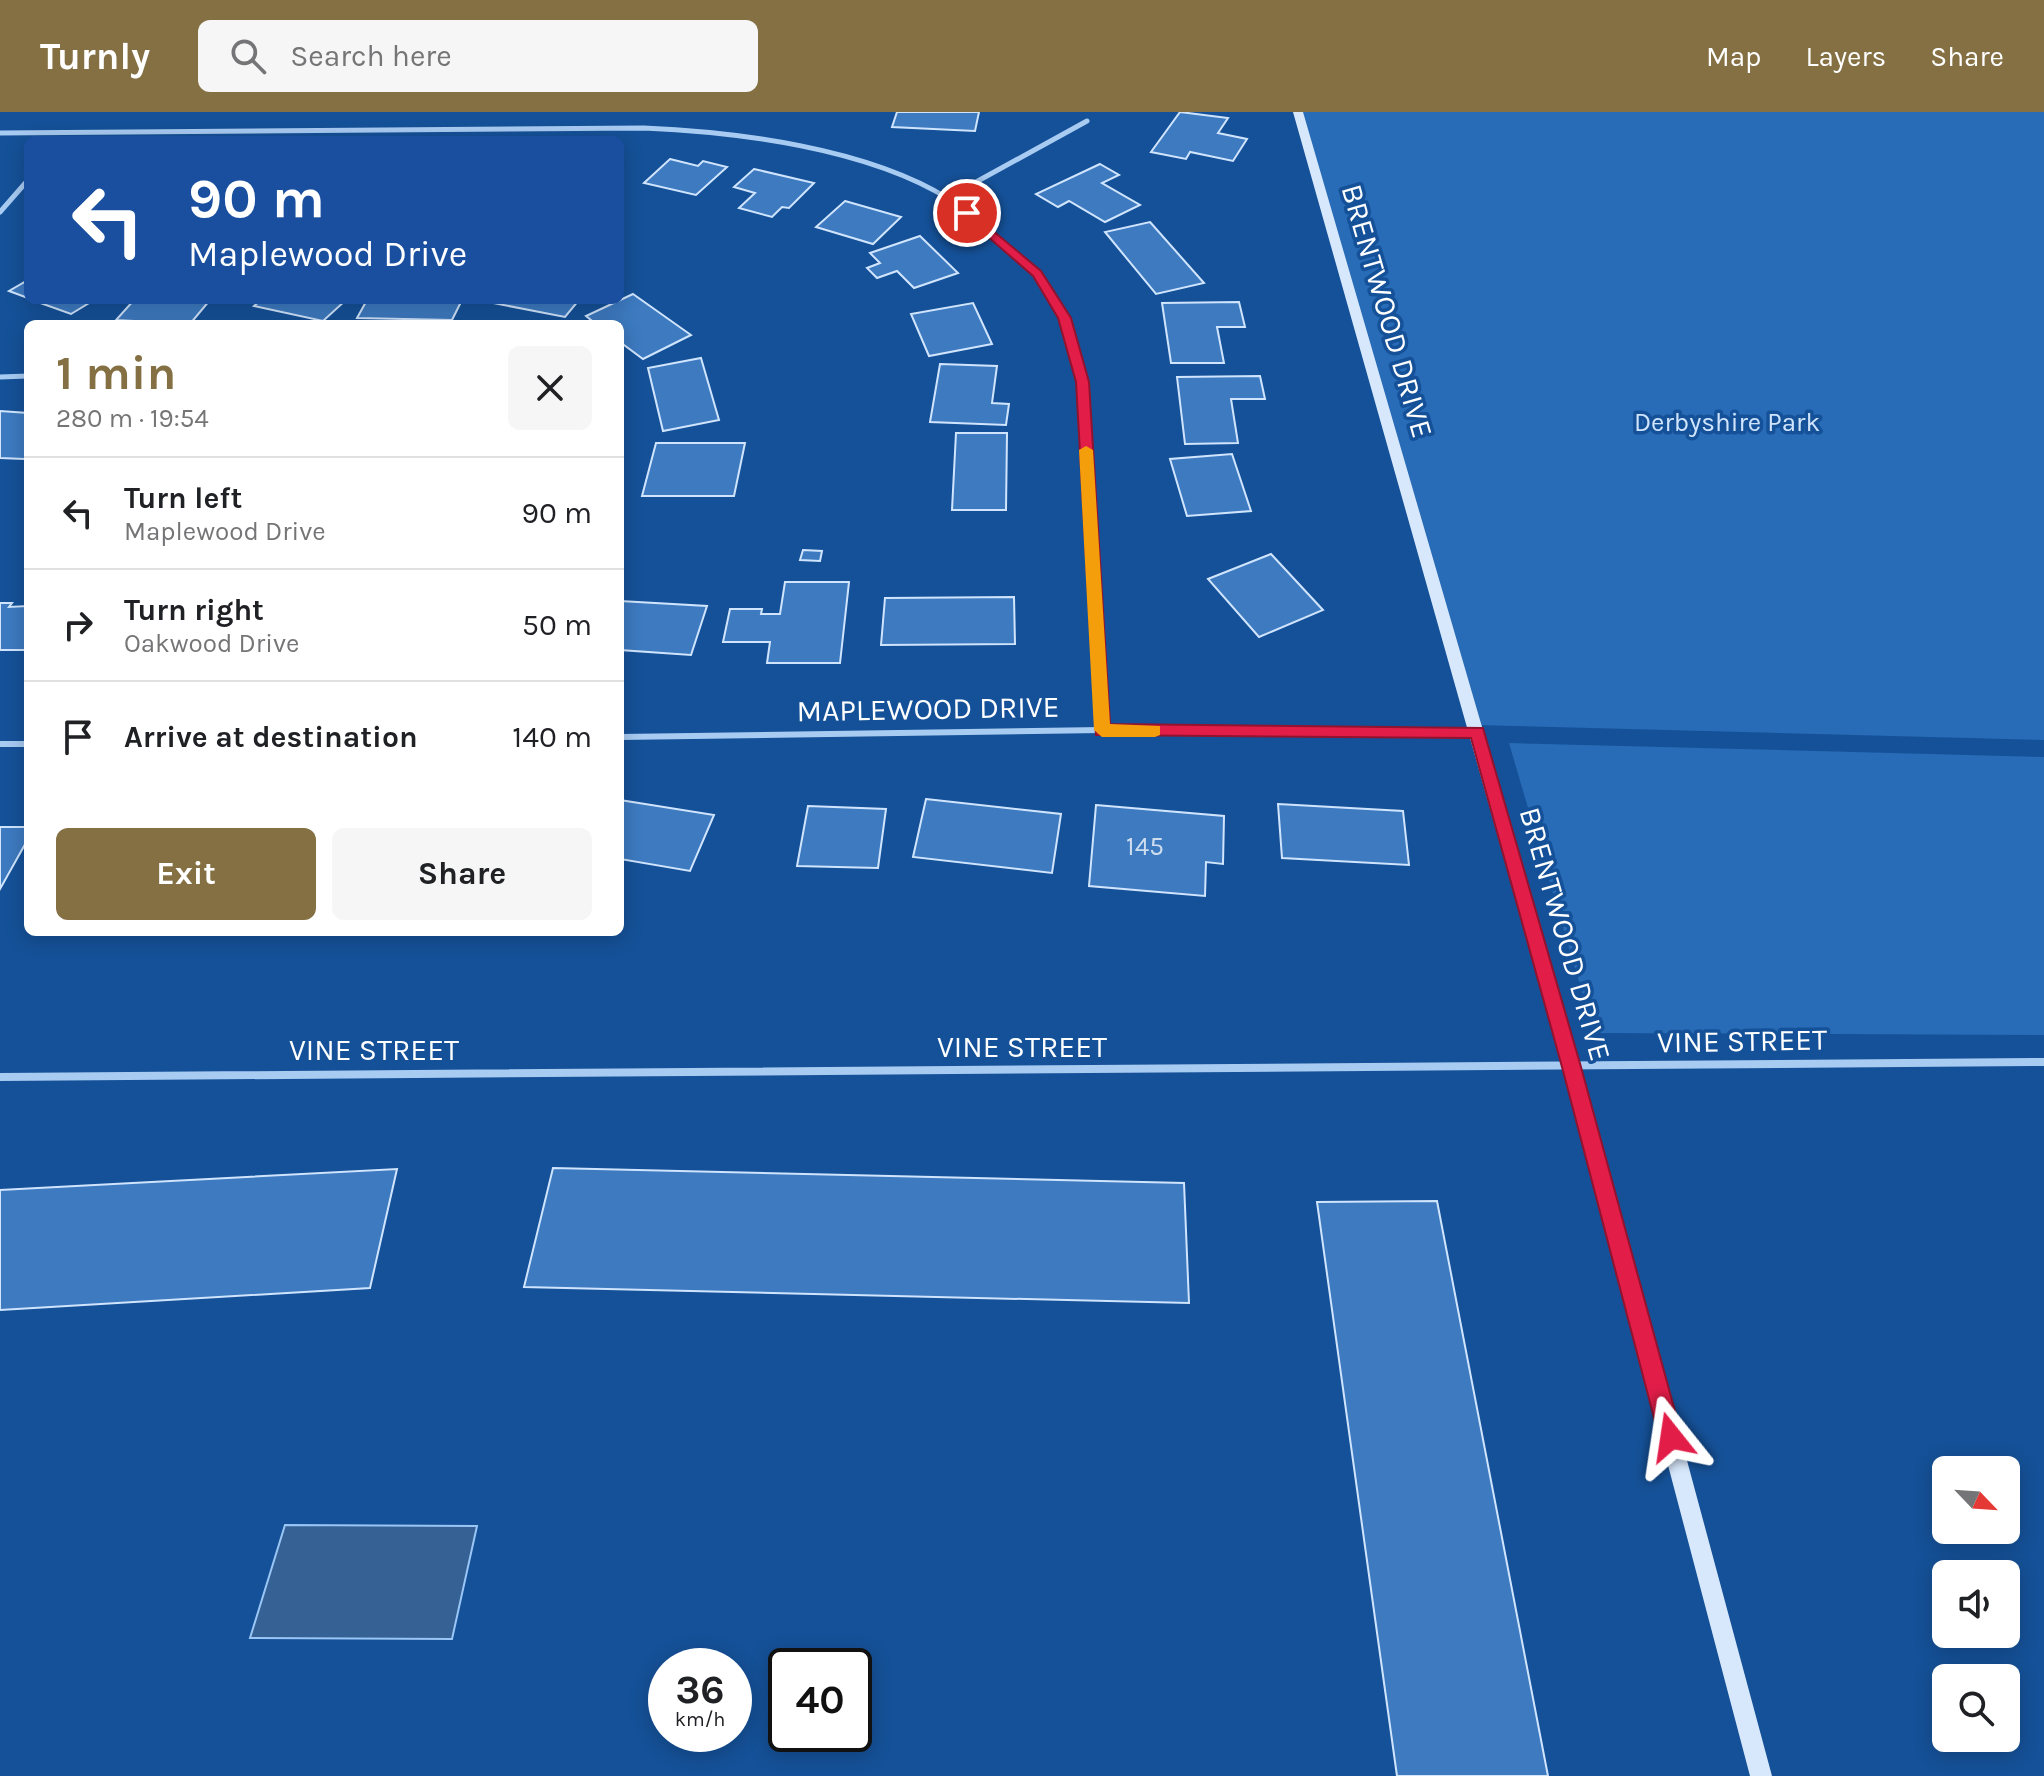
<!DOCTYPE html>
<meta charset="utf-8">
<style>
:root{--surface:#fff;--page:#f6f6f6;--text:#202124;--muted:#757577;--line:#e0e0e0;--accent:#847043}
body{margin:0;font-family:Karla,sans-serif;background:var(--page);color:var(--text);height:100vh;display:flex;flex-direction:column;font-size:30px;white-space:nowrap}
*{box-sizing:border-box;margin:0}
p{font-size:26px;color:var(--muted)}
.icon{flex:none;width:44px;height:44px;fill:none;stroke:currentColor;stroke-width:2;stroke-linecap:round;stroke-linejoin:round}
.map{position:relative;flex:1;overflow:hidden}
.sheet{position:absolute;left:24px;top:208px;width:600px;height:616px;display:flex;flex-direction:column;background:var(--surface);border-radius:12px;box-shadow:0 4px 20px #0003}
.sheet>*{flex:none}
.banner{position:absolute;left:24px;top:24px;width:600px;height:168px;border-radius:12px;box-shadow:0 4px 20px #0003;background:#1a4fa0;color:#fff;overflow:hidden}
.needle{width:52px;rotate:115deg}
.buttons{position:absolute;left:1932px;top:1344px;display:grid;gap:16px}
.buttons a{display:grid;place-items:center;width:88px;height:88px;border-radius:12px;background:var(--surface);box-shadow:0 4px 20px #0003;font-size:40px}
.speed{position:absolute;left:648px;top:1536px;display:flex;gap:16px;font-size:40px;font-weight:700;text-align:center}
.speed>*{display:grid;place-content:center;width:104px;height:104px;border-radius:50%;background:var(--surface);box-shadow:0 4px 20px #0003;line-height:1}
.speed small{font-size:20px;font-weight:400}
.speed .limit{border:4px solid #111;border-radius:12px;background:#fff;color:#111}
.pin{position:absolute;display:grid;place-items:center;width:68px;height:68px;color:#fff;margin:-34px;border:4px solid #fff;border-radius:50%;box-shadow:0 2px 8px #0007}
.me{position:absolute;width:88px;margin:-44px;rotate:345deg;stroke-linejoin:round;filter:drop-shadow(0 0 6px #0008)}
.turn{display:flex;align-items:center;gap:28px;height:168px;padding:0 32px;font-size:36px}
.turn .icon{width:104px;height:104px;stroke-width:2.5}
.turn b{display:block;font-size:56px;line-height:68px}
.round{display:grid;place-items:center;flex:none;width:84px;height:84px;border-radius:12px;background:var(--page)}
.summary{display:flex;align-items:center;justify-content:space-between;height:136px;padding:0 32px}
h1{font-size:48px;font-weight:700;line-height:60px;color:var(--accent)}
.cta{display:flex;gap:16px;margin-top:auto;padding:16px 32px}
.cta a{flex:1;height:92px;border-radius:12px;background:var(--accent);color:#fff;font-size:32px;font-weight:700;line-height:92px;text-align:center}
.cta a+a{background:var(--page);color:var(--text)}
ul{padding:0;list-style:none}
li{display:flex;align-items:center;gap:24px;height:112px;padding:0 32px;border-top:2px solid var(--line)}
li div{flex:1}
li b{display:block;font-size:30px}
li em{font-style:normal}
header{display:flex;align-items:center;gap:48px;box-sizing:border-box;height:112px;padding:0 40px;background:var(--accent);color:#fff}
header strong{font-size:38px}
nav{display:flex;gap:44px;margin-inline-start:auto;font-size:28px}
.search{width:560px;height:72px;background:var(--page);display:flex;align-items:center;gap:20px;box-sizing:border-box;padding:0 28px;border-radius:12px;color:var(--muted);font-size:30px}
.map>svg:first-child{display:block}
</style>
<header>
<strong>Turnly</strong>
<div class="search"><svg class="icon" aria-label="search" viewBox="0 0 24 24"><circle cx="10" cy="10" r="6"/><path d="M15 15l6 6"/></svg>Search here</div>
<nav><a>Map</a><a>Layers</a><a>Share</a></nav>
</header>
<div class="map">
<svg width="2044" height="1664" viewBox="0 0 2044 1664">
<rect width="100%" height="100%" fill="#155198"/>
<g fill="#286bb6">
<polygon points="1298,0 2044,0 2044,628 1476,613"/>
<polygon points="1509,631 2044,645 2044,923 1594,921"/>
</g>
<polygon fill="#356195" stroke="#9ac6f5" stroke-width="2" points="285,1413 477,1414 452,1527 250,1526"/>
<g fill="#3d7ac0" stroke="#d0e5fd" stroke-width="2">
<polygon points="897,0 979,0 975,19 892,15"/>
<polygon points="1180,0 1228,6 1218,21 1247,27 1233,49 1190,40 1186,47 1151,40"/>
<polygon points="670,47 698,54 703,49 727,55 696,83 644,71"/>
<polygon points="1100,52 1119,63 1102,71 1140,93 1105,110 1069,89 1058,95 1036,82"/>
<polygon points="754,57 814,71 789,96 782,95 772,105 739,96 755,81 734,75"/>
<polygon points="845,89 901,105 873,132 816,115"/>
<polygon points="1150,110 1204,171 1156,182 1105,120"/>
<polygon points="920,124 958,161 914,176 897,159 877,166 867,156 880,151 870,141"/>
<polygon points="28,168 28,186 9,179"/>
<polygon points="633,182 691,223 643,247 620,230 620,212 596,212 586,204"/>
<polygon points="32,188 94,188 71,202"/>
<polygon points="134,188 210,188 190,212 116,208"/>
<polygon points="261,188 346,188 323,209 254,194"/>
<polygon points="367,188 462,188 452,208 357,206"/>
<polygon points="478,188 579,188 565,205"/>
<polygon points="1239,190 1245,215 1217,215 1224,251 1171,251 1162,191"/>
<polygon points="973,191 992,232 929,244 911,202"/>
<polygon points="701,246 719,308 663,319 648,256"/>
<polygon points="940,252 997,254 992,291 1009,292 1006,313 930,310"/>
<polygon points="1260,264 1265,287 1231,287 1238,331 1185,332 1177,265"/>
<polygon points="0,299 28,301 28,343 24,347 0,346"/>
<polygon points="956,321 1007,321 1006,398 952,398"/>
<polygon points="656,331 745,331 734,384 642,384"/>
<polygon points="1232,342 1251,399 1187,404 1170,347"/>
<polygon points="803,438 822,439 820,449 800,448"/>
<polygon points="1271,442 1323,498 1259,525 1208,467"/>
<polygon points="785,470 849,470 840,551 767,551 770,530 723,530 730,497 762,497 761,502 780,502"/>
<polygon points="1014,485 1015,532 881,533 885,486"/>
<polygon points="620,489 707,494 691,543 620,538"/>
<polygon points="0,491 12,491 9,495 28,494 28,538 0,538"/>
<polygon points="926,687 1061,702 1052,761 913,745"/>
<polygon points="620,688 714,703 690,759 620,747"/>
<polygon points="1278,692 1403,699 1409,753 1282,746"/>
<polygon points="1096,693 1224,704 1223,752 1206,750 1205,784 1089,774"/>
<polygon points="808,694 886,697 878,756 797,754"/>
<polygon points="0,715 28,715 28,727 0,777"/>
<polygon points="553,1056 1184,1071 1189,1191 524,1175"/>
<polygon points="397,1057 370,1176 0,1198 0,1078"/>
<polygon points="1437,1089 1548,1664 1397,1664 1317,1090"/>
</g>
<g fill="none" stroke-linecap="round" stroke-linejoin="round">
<g stroke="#a8cbf2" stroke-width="5">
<path d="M0,21L644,16C738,20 867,36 949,87C971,101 991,119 1010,137C1052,176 1081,226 1084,285"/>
<polyline points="947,86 1087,9"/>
<polyline points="0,100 28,68"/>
<polyline points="0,265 28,264"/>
</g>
<g stroke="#a8cbf2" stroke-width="6">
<polyline points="1084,283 1102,618"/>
<polyline points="620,625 1102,618 1477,620"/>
<polyline points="0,632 28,632"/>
</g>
<polyline stroke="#a8cbf2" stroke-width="8" points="0,965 2044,950"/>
<polygon fill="#d7e8fc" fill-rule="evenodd" points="1293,0 1303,0 1581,955 1772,1664 1750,1664 1563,955"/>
</g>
<polygon fill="#e11d48" stroke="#92132f" stroke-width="2" points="967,97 1041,159 1071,206 1089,270 1110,612 1483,616 1581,955 1682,1325 1679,1333 1671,1336 1663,1333 1659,1325 1562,955 1471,626 1096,623 1076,270 1058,206 1033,164 963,103 961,101"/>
<polygon fill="#f59e0b" points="1086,334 1093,338 1110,612 1160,614 1160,623 1155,625 1102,625 1094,618 1079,338"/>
<g text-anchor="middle" stroke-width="7" stroke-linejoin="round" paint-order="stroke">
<g font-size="26" fill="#d0e5fd" stroke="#155198">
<text x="1727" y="319">Derbyshire Park</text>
</g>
<g font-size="26" fill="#cedeef">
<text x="1145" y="743">145</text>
</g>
<g font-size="30" fill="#fff" stroke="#155198">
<text transform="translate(1387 199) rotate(74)" y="10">BRENTWOOD DRIVE</text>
<text transform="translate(928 597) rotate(-1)" y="10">MAPLEWOOD DRIVE</text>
<text transform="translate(1565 822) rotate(74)" y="10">BRENTWOOD DRIVE</text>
<text transform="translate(1742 929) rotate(-1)" y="10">VINE STREET</text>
<text x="1022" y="945">VINE STREET</text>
<text x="374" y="948">VINE STREET</text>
</g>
</g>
</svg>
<div class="buttons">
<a><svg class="needle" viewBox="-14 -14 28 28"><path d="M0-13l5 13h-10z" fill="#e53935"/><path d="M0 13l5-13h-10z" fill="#757577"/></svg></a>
<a><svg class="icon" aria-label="sound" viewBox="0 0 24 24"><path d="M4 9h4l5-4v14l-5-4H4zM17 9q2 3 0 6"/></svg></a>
<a><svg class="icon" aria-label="search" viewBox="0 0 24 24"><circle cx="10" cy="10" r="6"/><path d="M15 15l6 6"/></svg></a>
</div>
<div class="speed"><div>36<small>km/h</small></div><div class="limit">40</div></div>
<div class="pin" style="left:967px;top:101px;background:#d93025"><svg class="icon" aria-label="arrive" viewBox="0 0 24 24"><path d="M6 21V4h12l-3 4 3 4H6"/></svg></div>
<svg class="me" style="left:1671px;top:1325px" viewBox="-20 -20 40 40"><path d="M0-17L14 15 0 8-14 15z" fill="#e11d48" stroke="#fff" stroke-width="4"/></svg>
<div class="banner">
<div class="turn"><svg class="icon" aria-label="left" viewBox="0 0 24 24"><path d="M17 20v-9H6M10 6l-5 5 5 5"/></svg><div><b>90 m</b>Maplewood Drive</div></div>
</div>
<section class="sheet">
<div class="summary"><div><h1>1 min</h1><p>280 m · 19:54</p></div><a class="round"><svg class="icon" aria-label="close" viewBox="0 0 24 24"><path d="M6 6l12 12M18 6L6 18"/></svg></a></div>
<ul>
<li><svg class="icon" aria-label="left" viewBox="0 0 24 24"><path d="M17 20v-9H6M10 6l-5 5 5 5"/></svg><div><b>Turn left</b><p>Maplewood Drive</p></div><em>90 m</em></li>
<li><svg class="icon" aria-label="right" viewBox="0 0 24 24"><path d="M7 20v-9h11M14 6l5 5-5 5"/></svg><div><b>Turn right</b><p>Oakwood Drive</p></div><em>50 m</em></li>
<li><svg class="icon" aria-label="arrive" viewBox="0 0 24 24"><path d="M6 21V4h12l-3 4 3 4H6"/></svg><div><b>Arrive at destination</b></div><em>140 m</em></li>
</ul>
<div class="cta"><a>Exit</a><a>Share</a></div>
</section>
</div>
